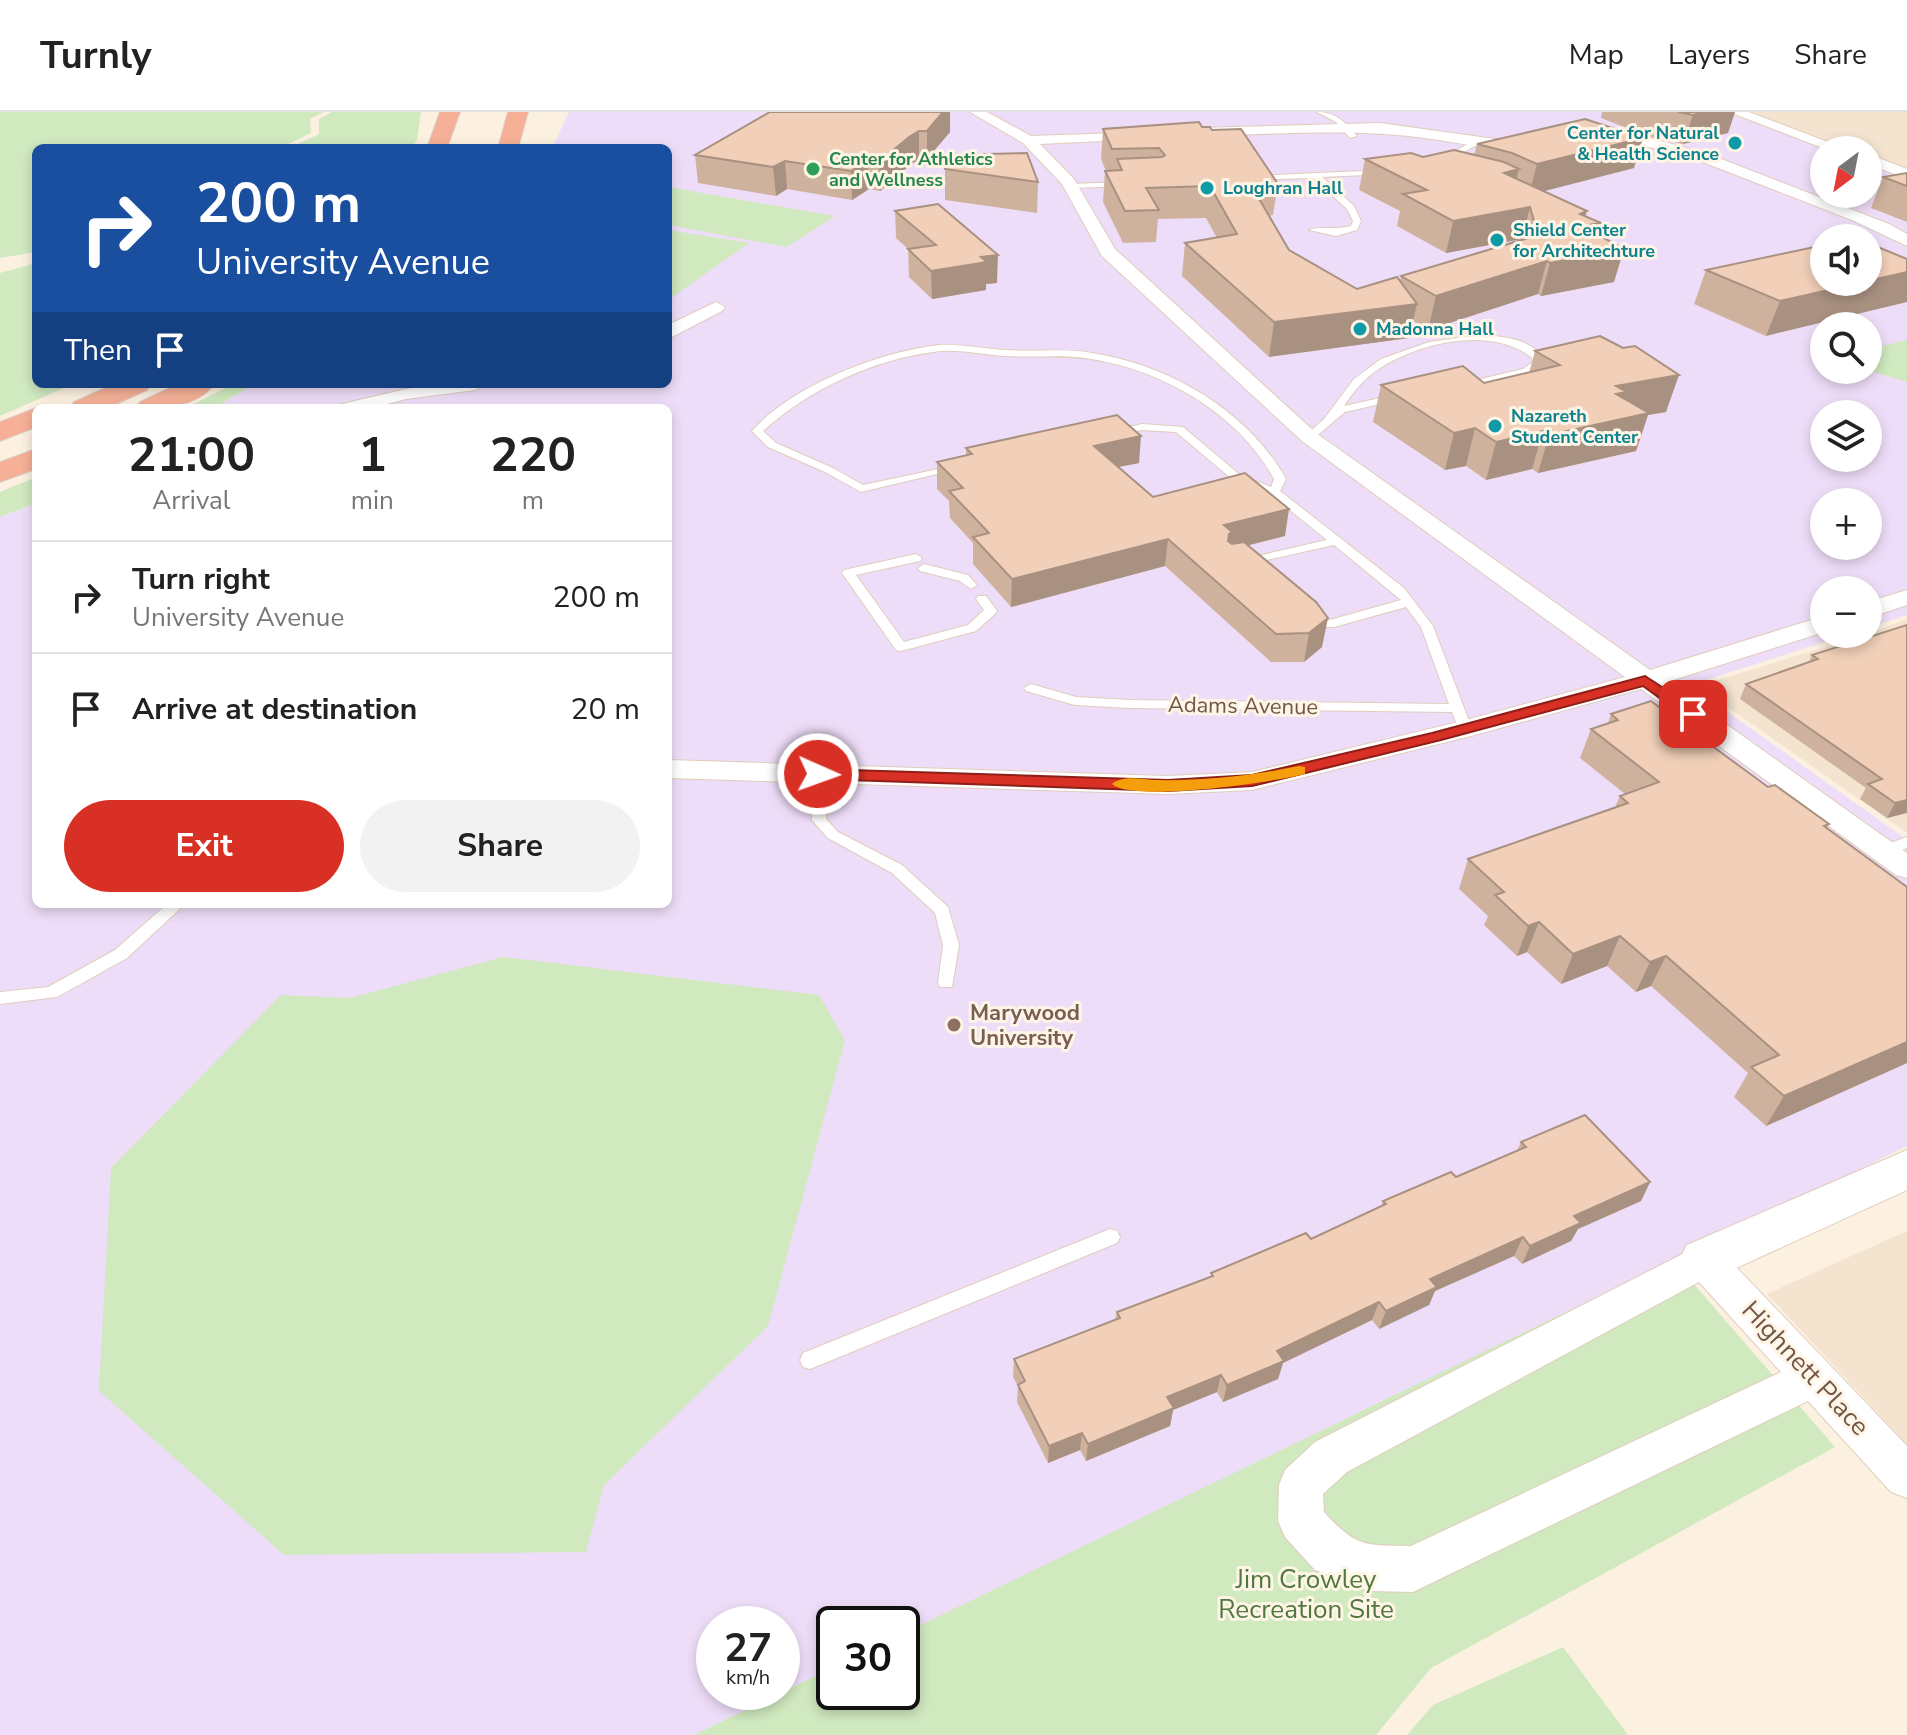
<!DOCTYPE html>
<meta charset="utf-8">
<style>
:root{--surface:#fff;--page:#f2f2f2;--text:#222;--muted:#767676;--line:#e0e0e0;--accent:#d93025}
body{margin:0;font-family:"Nunito Sans",sans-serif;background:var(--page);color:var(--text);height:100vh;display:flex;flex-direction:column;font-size:30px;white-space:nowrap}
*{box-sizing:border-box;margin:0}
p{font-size:26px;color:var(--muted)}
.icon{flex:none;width:44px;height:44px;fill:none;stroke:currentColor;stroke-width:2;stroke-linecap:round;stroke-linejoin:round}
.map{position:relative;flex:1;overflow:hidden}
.drawer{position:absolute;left:32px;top:292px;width:640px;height:504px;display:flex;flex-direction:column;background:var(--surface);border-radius:12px;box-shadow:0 4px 12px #0003}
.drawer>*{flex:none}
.top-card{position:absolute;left:32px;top:32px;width:640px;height:244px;border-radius:12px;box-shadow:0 4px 12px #0003;background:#1a4fa0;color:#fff;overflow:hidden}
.needle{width:52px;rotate:212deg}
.tools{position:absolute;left:1810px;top:24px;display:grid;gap:16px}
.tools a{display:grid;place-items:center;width:72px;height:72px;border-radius:50%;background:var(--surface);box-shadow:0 4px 12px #0003;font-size:40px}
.speed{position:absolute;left:696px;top:1494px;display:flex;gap:16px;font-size:40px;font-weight:700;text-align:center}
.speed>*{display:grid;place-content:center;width:104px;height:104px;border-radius:50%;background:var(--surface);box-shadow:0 4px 12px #0003;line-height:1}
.speed small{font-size:20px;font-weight:400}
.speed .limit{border:4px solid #111;border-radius:12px;background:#fff;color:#111}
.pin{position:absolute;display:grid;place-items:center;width:68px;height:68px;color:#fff;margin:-34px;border-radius:16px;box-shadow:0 4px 12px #0006}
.me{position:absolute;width:88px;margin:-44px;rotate:92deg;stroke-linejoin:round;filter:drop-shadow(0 0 6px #0008)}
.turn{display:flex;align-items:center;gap:28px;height:168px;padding:0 32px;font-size:36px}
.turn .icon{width:104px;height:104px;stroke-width:2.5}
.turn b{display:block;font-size:56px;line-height:68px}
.then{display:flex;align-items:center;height:76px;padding:0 32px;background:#0003;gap:16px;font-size:30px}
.eta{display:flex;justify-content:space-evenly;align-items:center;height:136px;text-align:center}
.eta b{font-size:48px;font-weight:700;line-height:56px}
.primary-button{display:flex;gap:16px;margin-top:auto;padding:16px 32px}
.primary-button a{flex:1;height:92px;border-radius:48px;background:var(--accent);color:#fff;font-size:32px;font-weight:700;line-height:92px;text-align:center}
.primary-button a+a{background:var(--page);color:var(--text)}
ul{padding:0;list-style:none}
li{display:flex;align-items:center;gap:24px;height:112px;padding:0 32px;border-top:2px solid var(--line)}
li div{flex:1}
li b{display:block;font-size:30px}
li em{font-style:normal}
header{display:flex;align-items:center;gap:48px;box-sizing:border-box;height:112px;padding:0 40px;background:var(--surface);border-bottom:2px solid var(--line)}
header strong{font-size:38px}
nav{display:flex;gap:44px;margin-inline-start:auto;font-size:28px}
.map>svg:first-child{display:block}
</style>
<header>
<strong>Turnly</strong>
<nav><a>Map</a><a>Layers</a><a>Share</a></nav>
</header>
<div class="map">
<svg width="1907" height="1623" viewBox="0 0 1907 1623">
<rect width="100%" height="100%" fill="#fcf1e0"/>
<g fill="#f3e3cf">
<polygon points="1745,0 1907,0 1907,56 1868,42 1868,38 1856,38"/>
<polygon points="1907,507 1907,721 1698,574 1868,522"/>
<polygon points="1907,1119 1907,1332 1767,1182"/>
</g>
<path fill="#eeddf8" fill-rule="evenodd" d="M569,0H1724L1829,38H1824V82H1868V52L1907,66V503L1868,516V478H1824V522H1849L1690,573L1907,728V1034L902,1528V1512H834V1561L708,1623H0V405L36,391V792H668V296H214L254,272H668V36H552ZM1824,126H1868V170H1824ZM1824,214H1868V258H1824ZM1824,302H1868V346H1824ZM1824,390H1868V434H1824ZM714,1512H782V1580H714Z"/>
<g fill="#d0e9bf">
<polygon points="0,0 324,0 310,7 311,21 280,36 36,36 36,140 0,146"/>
<polygon points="332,0 421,0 417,28 411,36 289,36 319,22 319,7"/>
<polygon points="668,75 835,104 787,135 668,113"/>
<polygon points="668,118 749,131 668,188"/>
<polygon points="36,151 36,272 73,272 0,304 0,161"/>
<polygon points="1907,228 1907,270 1867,258 1868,237"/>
<polygon points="234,272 254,272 214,296 185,296"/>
<polygon points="36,365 36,391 0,405 0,380"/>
<polygon points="503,845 819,883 845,928 768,1214 604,1373 586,1440 284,1443 99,1279 111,1056 281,883 350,886"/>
<polygon points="1673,1148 1835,1335 1431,1556 1376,1623 694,1623 834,1555 834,1580 902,1580 902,1522"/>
<polygon points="1563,1535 1628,1623 1407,1623 1433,1593"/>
</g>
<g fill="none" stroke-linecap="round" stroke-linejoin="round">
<g stroke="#e0cdbc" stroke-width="2">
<g id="service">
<path d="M1317,0C1336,0 1345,10 1357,24L1350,26L1336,10Z"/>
<polygon points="1474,28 1481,30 1445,52 1438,50"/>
<path d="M1384,58L1387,62L1322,65L1354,94L1361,109L1357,118L1336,124L1309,118C1318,114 1336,118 1351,114L1353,109L1347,97L1313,66L1274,67L1270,65L1274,63Z"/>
<polygon points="1907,65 1907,69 1868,76 1868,72"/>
<polygon points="1126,70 1129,74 1071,76 1067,74 1071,72"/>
<path d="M1480,223C1500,224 1537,226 1543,251L1529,261L1464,277L1460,276V272L1523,257L1533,250L1532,246C1491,212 1413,231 1373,261C1361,270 1352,282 1344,294L1398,282L1402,283V287L1345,300L1313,327L1304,325L1324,307L1354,267L1381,247L1429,230Z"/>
<path d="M939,233C962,232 984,237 1006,238C1035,240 1064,236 1092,241C1169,253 1247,298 1286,367L1280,379L1404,476L1433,514L1472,617L1470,620H1460L1452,600L1129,596L1075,593L1026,579L1024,576L1031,572L1076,585L1129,588L1449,592L1421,515L1406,495L1334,515H1326V509L1401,488L1334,433L1240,454V448L1327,428L1270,382L1232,367L1176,320L1142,318L1108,324V320L1142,312L1183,315L1240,363L1271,375L1274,367C1240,303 1163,258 1091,247C1063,242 1034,246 1006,244C982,243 957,236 933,240C872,248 808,278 763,319L776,331L833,356L863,373L957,353L962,356L861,380L825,360L768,335L752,319C793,273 879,240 939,233Z"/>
<polygon points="916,442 922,446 920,449 856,463 904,530 968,513 984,498 976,487 978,484 986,484 997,499 995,502 976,519 901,539 896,538 842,461 844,458"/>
<polygon points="924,452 968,463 977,473 971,477 960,469 920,459 918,456"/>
<polygon points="818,658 825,662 826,707 838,720 902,753 948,795 959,833 952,875 940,875 938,871 943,833 935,801 892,761 828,726 812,708 811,662"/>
<polygon points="1907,725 1907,736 1884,744 1876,739 1879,735"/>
<polygon points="167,792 185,792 127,846 57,885 0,892 0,880 48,875 115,838"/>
<polygon points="1110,1117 1117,1119 1120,1125 1117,1131 810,1257 803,1255 800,1248 803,1241"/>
</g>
</g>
<g stroke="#e0cdbc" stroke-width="2">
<g id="minor">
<polygon points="970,0 987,0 1031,24 1150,20 1150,26 1145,27 1040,32 1074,67 1115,137 1316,321 1650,558 1824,504 1824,520 1667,570 1907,741 1907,766 1896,763 1641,577 1475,623 1252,678 1168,682 668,666 668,648 1168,664 1252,660 1458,610 1625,565 1302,329 1102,144 1062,72 1023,31"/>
<polygon points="1729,0 1749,0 1849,38 1828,38"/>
<path d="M1380,11L1495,27L1527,25L1534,29C1516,44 1456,30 1432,27C1355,16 1277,22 1199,24L1192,20L1199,16Z"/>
<polygon points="1601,20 1654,27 1711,43 1889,112 1907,122 1907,134 1852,108 1700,49 1653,36 1596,27 1596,21"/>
<polygon points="1868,42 1907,57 1907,67 1868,52"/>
<polygon points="716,190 725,195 722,199 668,227 668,213"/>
<polygon points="428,272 485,272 475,278 406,287 372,296 339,296 342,292"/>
<polygon points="1907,478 1907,493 1868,506 1868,490"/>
<path d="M1704,1131L1718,1136L1907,1334V1386L1891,1380L1808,1289L1413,1480L1370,1479L1315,1458L1285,1425L1278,1409L1279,1373L1285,1358L1315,1330ZM1699,1170L1781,1260L1411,1434C1364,1433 1357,1436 1324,1400L1323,1382L1347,1360Z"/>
</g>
</g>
<g stroke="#e0cdbc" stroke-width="2">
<polygon id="tertiary" points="1907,1038 1907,1078 1721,1163 1704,1169 1687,1163 1679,1148 1687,1133"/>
</g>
<g stroke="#dad3cf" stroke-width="2">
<g id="motorway">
<polygon points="440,0 460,0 447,36 427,36"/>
<polygon points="508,0 528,0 518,36 498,36"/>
<polygon points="114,272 151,272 147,278 107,296 70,296 74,290"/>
<path d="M178,272H214C197,296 161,296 136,296L140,290Z"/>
<polygon points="36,296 36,315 0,329 0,310"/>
<polygon points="36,337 36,357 0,370 0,350"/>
</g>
</g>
<use href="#service" fill="#fff" fill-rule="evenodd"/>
<use href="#minor" fill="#fff" fill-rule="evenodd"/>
<use href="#tertiary" fill="#fff" fill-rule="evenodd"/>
<use href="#motorway" fill="#f6b097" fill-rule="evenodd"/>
</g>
<g fill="#cfb29e">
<polygon points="770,0 950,0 950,20 927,47 919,47 910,53 880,79 869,77 852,88 787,77 776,84 698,71 695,43"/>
<polygon points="1602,0 1735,0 1728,21 1683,32 1647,24 1601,6"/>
<polygon points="1202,15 1212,18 1278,72 1273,103 1269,104 1289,138 1357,177 1400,169 1401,164 1522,127 1446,141 1397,114 1400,99 1359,78 1365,47 1474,43 1477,32 1634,56 1544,79 1585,104 1597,123 1614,170 1541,184 1538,182 1428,218 1413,209 1409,226 1269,245 1182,164 1185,131 1217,126 1206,106 1158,107 1156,130 1123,131 1103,90 1105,59 1106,59 1101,47 1103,17"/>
<polygon points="945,57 1038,70 1037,101 945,88"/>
<polygon points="1907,61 1907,110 1871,96 1883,65"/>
<polygon points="895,99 997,171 986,172 986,178 932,187 909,165 908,137 896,126"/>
<polygon points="1824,133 1766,224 1694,192 1706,158"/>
<polygon points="1535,239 1666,300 1648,303 1636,339 1538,361 1532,357 1486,368 1466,354 1445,358 1373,310 1381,273 1484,271 1529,261"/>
<polygon points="966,336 1139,351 1118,355 1153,385 1285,424 1248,433 1322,535 1304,550 1271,550 1165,454 1011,495 973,452 973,431 950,406 949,389 937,377 937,350 966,344"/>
<polygon points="1907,513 1902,702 1887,706 1860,687 1866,676 1740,587 1746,572 1809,550 1812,543"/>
<polygon points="1611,602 1768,675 1829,712 1827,716 1907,951 1766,1014 1734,985 1748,961 1651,874 1636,880 1607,854 1561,872 1527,840 1517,844 1484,813 1488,804 1459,777 1468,747 1615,695 1620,684 1625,682 1580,646 1591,617 1608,611"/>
<polygon points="1521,1030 1650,1070 1641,1089 1578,1117 1571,1129 1522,1152 1514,1144 1435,1179 1429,1193 1379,1217 1372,1208 1283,1251 1278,1267 1223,1290 1217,1280 1173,1298 1170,1314 1086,1349 1080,1338 1048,1351 1017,1290 1018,1274 1013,1265 1014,1247 1115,1208 1117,1200 1211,1165 1211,1161 1311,1127 1381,1095 1383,1089 1456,1065 1517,1039"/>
</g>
<g fill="#a99181">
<polygon points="943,0 950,0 950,20 927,47 927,19"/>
<polygon points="1705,0 1735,0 1728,21 1683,32 1693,3"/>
<polygon points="919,19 919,47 910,53 880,79 879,50 909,25"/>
<polygon points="1643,26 1634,56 1529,83 1537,52"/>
<polygon points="868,48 869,77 852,88 851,59"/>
<polygon points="785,49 787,77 776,84 773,55"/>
<polygon points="1519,57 1511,88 1504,61"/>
<polygon points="1530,95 1522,127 1446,141 1453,109"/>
<polygon points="1587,99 1582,114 1601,111 1591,143 1624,137 1614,170 1541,184 1550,151 1580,102"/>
<polygon points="998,143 997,171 986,172 986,178 932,187 931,159 981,145"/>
<polygon points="1547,149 1538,182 1428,218 1436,184"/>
<polygon points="1907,160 1907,190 1766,224 1780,189"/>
<polygon points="1417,192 1409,226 1269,245 1274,210"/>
<polygon points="1679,263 1666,300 1648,303 1636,339 1538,361 1549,323 1616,274"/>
<polygon points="1475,316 1466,354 1445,358 1454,321"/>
<polygon points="1543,319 1532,357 1486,368 1496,330"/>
<polygon points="1141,324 1139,351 1092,360 1094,334"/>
<polygon points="1289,397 1285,424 1230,438 1224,413"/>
<polygon points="1168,427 1165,454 1011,495 1012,467"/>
<polygon points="1328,506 1322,535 1304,550 1309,521"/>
<polygon points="1907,688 1907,701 1887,706 1895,691"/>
<polygon points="1539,810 1527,840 1517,844 1528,814"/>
<polygon points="1620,824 1607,854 1561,872 1573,842"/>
<polygon points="1666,844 1651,874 1636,880 1650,850"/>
<polygon points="1907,930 1907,951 1766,1014 1784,984"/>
<polygon points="1650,1070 1641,1089 1578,1117 1571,1129 1522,1152 1530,1134 1574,1104"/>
<polygon points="1523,1125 1514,1144 1435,1179 1429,1193 1379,1217 1386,1199 1430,1167"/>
<polygon points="1379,1190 1372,1208 1283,1251 1278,1267 1223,1290 1227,1273 1277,1239"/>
<polygon points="1221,1263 1217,1280 1173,1298 1170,1314 1086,1349 1088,1332 1167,1285"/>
<polygon points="1082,1321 1080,1338 1048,1351 1049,1334"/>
</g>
<g fill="#f1cfb8" stroke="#a99181" stroke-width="2">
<polygon points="770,0 943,0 927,19 919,19 909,25 879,50 868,48 851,59 785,49 773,55 695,43"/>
<polygon points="1678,0 1705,0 1693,3"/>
<polygon points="1585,7 1643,26 1537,52 1512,41 1477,32"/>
<polygon points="1199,10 1202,15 1210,15 1212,18 1241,17 1278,72 1251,73 1289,138 1357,177 1397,165 1417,192 1274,210 1185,131 1237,122 1210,74 1146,76 1159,98 1125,99 1105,59 1122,58 1117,47 1162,45 1165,43 1159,36 1112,37 1103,17"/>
<polygon points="1454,38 1504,50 1519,57 1504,61 1587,99 1580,102 1601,111 1582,114 1624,137 1550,151 1547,149 1436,184 1401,164 1538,123 1530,95 1453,109 1403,82 1427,78 1365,47 1411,41 1423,45"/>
<polygon points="1027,41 1038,70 945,57 946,43"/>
<polygon points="1907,61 1907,74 1883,65"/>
<polygon points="938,92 998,143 981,145 987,150 931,159 908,137 936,133 895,99"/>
<polygon points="1868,131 1907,147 1907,160 1868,169"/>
<polygon points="1824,133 1824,170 1864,170 1780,189 1706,158"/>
<polygon points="1600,224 1623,236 1635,234 1679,263 1616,274 1627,280 1616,282 1649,301 1549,323 1543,319 1496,330 1475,316 1454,321 1381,273 1463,254 1484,271 1560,253 1535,239"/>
<polygon points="1117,303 1141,324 1094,334 1153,385 1245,361 1289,397 1224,413 1232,420 1229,422 1228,429 1232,432 1244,430 1316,490 1328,506 1309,521 1276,522 1168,427 1012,467 973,425 989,421 949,379 963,376 937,350 972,342 966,336"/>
<polygon points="1907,513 1907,688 1895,691 1868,672 1882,667 1746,572 1818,547 1812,543"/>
<polygon points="1651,589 1768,675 1775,673 1829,712 1824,714 1907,775 1907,930 1784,984 1751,955 1779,943 1666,844 1650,850 1620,824 1573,842 1539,810 1528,814 1495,783 1504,780 1468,747 1628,691 1620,684 1659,670 1591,617 1618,608 1611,602"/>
<polygon points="1585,1003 1650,1070 1574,1104 1581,1111 1530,1134 1523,1125 1430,1167 1437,1175 1386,1199 1379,1190 1277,1239 1284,1249 1227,1273 1221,1263 1167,1285 1174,1296 1088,1332 1082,1321 1049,1334 1018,1273 1025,1269 1014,1247 1120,1206 1117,1200 1213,1164 1211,1161 1306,1121 1311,1127 1386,1092 1383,1089 1451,1060 1456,1065 1526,1035 1521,1030"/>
</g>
<polygon fill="#d93025" stroke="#8d1f18" stroke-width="2" points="1645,564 1699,599 1699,606 1687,606 1643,574 1441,628 1252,674 1168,679 818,667 810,662 818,657 1168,668 1252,663 1432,621"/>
<path fill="#f59e0b" d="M1299,654L1305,655V662C1275,670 1132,691 1112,672C1122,663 1141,667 1154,668C1203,669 1251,664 1299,654Z"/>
<g fill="#0f9aa8" stroke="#fff5e6" stroke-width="3">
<circle cx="1735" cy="31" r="8"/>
<circle cx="1207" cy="76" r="8"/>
<circle cx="1497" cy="128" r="8"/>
<circle cx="1360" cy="217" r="8"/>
<circle cx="1495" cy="314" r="8"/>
</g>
<circle fill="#2e9e5b" stroke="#fff5e6" stroke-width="3" cx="813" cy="57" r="8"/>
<circle fill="#8d6e63" stroke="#fff5e6" stroke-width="3" cx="954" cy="913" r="8"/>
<g text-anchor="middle" stroke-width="6" stroke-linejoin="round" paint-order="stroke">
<g font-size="18" font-weight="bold" fill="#0d838f" stroke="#fff5e6" text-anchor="start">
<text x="1719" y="27" text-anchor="end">Center for Natural<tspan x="1719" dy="21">&amp; Health Science</tspan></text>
<text x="1223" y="82">Loughran Hall</text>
<text x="1513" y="124">Shield Center<tspan x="1513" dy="21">for Architechture</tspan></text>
<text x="1376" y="223">Madonna Hall</text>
<text x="1511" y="310">Nazareth<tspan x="1511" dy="21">Student Center</tspan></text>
</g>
<g font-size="18" font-weight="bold" fill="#27864d" stroke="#fff5e6" text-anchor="start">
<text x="829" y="53">Center for Athletics<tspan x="829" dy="21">and Wellness</tspan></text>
</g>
<g font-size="22" fill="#725748" stroke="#fff5e6">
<text transform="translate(1243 593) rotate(1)" y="8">Adams Avenue</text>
</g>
<g font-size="22" font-weight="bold" fill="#785e54" stroke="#fff5e6" text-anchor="start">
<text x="970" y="908">Marywood<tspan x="970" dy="25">University</tspan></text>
</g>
<g font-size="26" fill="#725748" stroke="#fff5e6">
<text transform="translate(1806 1256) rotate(47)" y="9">Highnett Place</text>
</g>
<g font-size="26" fill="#507840" stroke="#fff5e6">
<text x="1306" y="1476">Jim Crowley<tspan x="1306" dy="30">Recreation Site</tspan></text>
</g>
</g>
</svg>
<div class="tools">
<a><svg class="needle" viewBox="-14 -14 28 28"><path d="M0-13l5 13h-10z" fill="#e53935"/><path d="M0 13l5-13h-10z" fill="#767676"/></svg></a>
<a><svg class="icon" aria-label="sound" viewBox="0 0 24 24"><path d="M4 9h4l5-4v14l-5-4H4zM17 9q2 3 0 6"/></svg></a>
<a><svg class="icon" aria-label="search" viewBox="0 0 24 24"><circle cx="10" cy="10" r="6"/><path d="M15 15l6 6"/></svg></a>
<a><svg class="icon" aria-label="layers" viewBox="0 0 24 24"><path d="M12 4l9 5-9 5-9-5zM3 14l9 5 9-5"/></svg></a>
<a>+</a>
<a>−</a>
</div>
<div class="speed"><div>27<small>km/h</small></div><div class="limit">30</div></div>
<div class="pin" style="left:1693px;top:602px;background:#d93025"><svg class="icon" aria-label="arrive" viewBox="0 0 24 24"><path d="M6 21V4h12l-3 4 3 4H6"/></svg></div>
<svg class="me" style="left:818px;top:662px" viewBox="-20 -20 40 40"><circle r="17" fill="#d93025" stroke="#fff" stroke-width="3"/><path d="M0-11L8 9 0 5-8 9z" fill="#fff"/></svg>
<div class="top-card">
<div class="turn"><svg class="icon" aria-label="right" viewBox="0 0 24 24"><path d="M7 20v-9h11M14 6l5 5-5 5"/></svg><div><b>200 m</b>University Avenue</div></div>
<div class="then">Then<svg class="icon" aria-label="arrive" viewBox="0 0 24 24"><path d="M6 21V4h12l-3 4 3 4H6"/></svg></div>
</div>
<section class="drawer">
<div class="eta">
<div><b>21:00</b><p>Arrival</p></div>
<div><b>1</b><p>min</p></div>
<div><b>220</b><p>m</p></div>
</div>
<ul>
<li><svg class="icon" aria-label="right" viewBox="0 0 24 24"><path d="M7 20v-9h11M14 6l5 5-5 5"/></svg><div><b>Turn right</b><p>University Avenue</p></div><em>200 m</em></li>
<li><svg class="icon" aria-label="arrive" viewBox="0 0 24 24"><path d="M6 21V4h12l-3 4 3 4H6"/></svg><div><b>Arrive at destination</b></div><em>20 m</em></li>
</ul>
<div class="primary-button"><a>Exit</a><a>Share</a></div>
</section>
</div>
